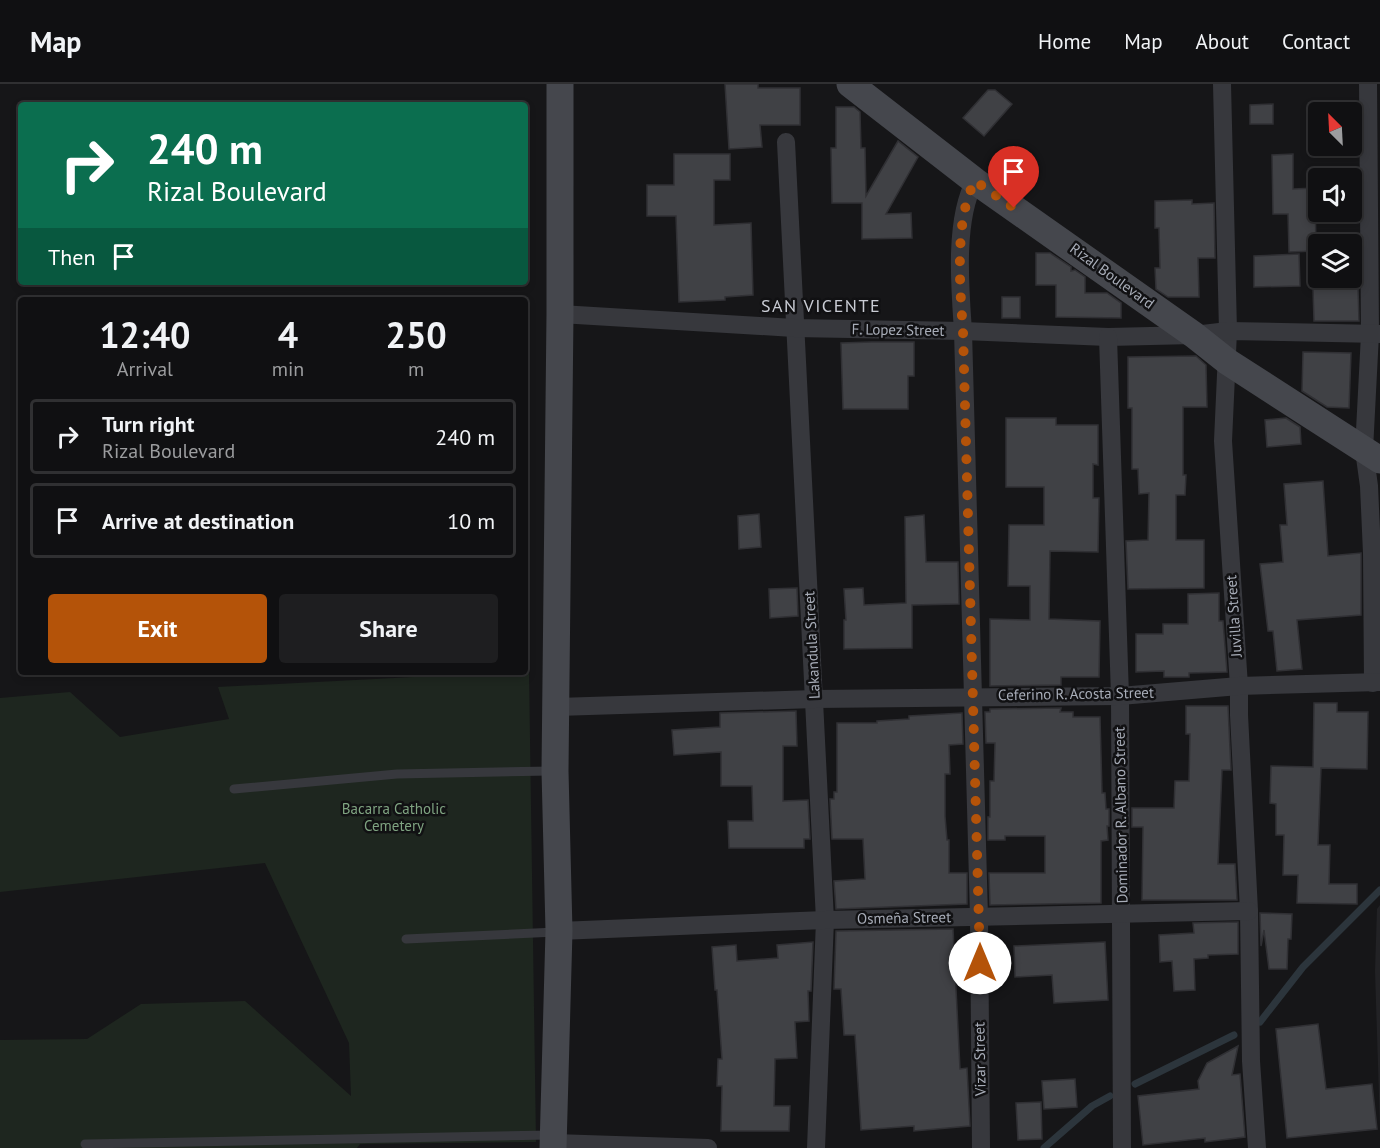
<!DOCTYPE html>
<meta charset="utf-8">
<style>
:root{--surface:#101012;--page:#1e1e20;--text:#f1f3f6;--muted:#9c9d9f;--line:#303032;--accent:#b45309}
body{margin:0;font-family:"PT Sans",sans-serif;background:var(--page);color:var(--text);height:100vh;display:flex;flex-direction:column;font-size:22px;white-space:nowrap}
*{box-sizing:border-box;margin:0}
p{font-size:20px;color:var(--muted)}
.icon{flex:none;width:33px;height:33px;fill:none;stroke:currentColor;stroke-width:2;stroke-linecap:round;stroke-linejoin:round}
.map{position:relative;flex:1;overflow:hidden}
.sheet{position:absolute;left:18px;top:213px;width:510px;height:378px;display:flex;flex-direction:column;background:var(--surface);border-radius:6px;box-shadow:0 3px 9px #0003,0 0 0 2px var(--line)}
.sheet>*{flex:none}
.top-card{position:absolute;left:18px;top:18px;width:510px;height:183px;border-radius:6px;box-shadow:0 3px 9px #0003,0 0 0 2px var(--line);background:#0b6e4f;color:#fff;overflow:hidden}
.needle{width:39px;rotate:336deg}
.fabs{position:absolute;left:1308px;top:18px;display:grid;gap:12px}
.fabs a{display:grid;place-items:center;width:54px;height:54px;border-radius:6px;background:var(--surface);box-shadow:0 3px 9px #0003,0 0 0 2px var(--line);font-size:30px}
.pin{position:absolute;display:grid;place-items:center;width:51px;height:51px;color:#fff;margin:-62px -26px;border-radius:50% 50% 50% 0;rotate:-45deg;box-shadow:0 0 6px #0007}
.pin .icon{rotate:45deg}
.me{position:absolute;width:66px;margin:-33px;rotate:0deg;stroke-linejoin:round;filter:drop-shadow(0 0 4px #0008)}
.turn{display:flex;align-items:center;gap:21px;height:126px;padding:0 30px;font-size:27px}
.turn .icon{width:78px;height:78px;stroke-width:2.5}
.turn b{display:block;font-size:42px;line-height:51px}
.then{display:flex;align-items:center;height:57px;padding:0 30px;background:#0003;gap:12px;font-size:22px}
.eta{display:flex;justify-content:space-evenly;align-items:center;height:102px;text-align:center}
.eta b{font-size:36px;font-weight:700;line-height:42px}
.button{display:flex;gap:12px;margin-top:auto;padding:12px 30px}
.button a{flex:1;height:69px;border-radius:6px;background:var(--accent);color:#fff;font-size:24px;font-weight:700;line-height:69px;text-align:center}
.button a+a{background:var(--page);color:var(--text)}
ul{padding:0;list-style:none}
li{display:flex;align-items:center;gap:18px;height:75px;margin:0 12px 9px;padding:0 18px;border:3px solid var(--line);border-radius:6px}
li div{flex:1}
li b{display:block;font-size:22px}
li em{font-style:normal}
header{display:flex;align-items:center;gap:36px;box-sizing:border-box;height:84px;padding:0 30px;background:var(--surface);border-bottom:2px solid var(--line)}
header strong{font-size:28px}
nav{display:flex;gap:33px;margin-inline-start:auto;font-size:21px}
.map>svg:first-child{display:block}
</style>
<header>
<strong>Map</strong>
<nav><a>Home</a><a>Map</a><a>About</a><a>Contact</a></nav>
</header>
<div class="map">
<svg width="1380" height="1064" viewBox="0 0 1380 1064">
<rect width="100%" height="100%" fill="#161618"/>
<polygon fill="#222225" points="1380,821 1380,1043 1375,887 1377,825"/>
<polygon fill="#1e261f" points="529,587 536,1058 360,1060 357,1064 0,1064 0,956 87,955 141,920 245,917 351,1012 349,959 265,779 0,808 0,614 70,608 120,653 229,635 218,603"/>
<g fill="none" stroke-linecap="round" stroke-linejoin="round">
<g stroke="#2c353c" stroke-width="7">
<polyline points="1260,938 1303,883 1380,806"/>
<polyline points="1135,1000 1234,951"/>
<polyline points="1044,1064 1092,1022 1110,1012"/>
</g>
</g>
<g fill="#404145" stroke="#303034" stroke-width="1.5">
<polygon points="725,0 758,0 758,4 800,4 800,41 760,41 762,63 729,65"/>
<polygon points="988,6 995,6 1012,20 984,52 963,34"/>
<polygon points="1273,20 1273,40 1250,40 1250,21"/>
<polygon points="836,23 854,23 860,28 861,64 865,64 866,112 898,57 918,73 886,130 911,129 912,154 862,155 862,119 832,119 831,64 836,64"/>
<polygon points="674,70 730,70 730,96 714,96 714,141 751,139 753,211 725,213 725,216 679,218 676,132 647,132 647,101 674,101"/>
<polygon points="1293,70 1293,105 1315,104 1316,167 1289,168 1288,130 1273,130 1272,71"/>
<polygon points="1192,116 1192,120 1214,119 1215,174 1198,174 1199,213 1168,213 1156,205 1155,184 1160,184 1159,144 1155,144 1155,117"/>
<polygon points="1036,169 1050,169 1071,183 1071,187 1075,186 1085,193 1085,209 1107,209 1121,219 1121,234 1056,233 1056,201 1036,201"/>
<polygon points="1299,170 1300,202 1254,203 1254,172"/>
<polygon points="1358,204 1359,237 1314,237 1313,205"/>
<rect x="1002" y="213" width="18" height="21"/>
<polygon points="871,258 914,258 914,292 908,292 908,325 843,325 841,259"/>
<polygon points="1303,268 1351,269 1349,324 1327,323 1302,307"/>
<polygon points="1196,272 1206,281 1207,323 1183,323 1183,391 1186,391 1185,411 1176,411 1176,456 1204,456 1204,504 1128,505 1126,457 1148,456 1149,409 1139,410 1138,385 1132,385 1132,324 1128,324 1128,273"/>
<polygon points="1006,334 1056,334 1056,341 1098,341 1098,381 1093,380 1093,414 1099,414 1098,468 1050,467 1049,535 1100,537 1099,593 1061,593 1061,601 990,602 990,535 1030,536 1030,502 1008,502 1009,441 1044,441 1044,403 1006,403"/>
<polygon points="1286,334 1300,343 1301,360 1267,363 1265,336"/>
<polygon points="1323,397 1328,472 1361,469 1361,531 1297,536 1302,585 1277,587 1273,547 1268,547 1260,480 1283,478 1280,441 1287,441 1284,400"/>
<polygon points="759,430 761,463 739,465 738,432"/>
<polygon points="924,431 926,478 958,478 959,520 912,521 912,564 844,565 844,536 846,536 844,505 863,504 864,521 906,519 905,433"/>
<polygon points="797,504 798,532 770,534 769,505"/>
<polygon points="1219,509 1219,537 1223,537 1227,588 1189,589 1189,593 1164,593 1164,587 1136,588 1136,550 1163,550 1163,540 1188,540 1188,510"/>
<polygon points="1314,619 1337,619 1337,628 1368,628 1367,685 1321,684 1318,761 1330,761 1329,800 1357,800 1357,820 1297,819 1298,791 1283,791 1284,751 1276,751 1276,720 1270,719 1271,682 1313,683"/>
<polygon points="1186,622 1228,622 1231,686 1222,686 1218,780 1235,780 1237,816 1142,816 1143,743 1132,743 1132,724 1174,724 1175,697 1189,697 1190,650 1186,650"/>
<polygon points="1061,624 1060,628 1073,628 1073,633 1100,633 1102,709 1105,709 1106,725 1109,725 1109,742 1107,742 1108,756 1101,757 1101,819 990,821 989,789 1045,789 1045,752 1005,752 1005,756 988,756 988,733 990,733 990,697 994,697 995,659 986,659 985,628 990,628 990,625"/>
<polygon points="796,627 797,662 783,662 783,717 808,716 810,755 804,755 804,764 729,764 728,737 753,737 752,702 721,702 721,668 674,671 672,646 720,643 720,629"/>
<polygon points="962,629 963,660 949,661 950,690 945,690 945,732 947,756 949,756 949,789 967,789 967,820 836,825 834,797 865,795 863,755 832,755 830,715 834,715 834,708 837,708 837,639 877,639 877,637 909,635 909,632"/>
<polygon points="1260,829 1292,830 1291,855 1288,855 1287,885 1269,885 1264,846 1261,862"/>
<polygon points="1238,838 1238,870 1208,871 1208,874 1194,875 1195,906 1174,907 1172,877 1160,878 1159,851 1194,849 1193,839"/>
<polygon points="953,845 960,985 967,984 970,1042 914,1047 914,1042 861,1046 855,951 844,951 841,905 834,905 836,847"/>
<polygon points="813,858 811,907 808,907 809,937 795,938 797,974 775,975 774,1022 790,1022 789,1047 721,1047 722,1002 717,1002 718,975 722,975 717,906 715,906 712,863 736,861 737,877 778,874 777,861"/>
<polygon points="1105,858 1108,916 1054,919 1052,891 1015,893 1014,862"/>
<polygon points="1318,940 1326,1005 1372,1000 1377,1045 1287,1054 1276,945"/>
<polygon points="1238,962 1232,991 1240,990 1245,1053 1205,1058 1205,1054 1143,1061 1138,1012 1199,1005 1198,997 1207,979"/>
<polygon points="1075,995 1077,1023 1044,1025 1042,997"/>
<polygon points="1041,1018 1042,1055 1018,1056 1016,1019"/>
</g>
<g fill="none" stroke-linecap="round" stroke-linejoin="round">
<g stroke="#37383d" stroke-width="9">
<polyline points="234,705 397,690 551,687"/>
<polyline points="406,855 556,848"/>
<polyline points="85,1060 551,1051"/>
</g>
<g stroke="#37383d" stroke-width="18">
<polyline points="1222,0 1228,247 1223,357 1239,602 1239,631 1249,827 1251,977 1257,1064"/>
<polyline points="1368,0 1370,250 1364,366 1369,402 1372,469 1373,599"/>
<polyline points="786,58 825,836 816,1064"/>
<path d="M975,97C954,135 960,204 963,247L979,833L981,1064"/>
<polyline points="560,230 794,244 963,247 1108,253 1194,251 1228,247 1380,250"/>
<polyline points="1108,253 1120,612 1122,1064"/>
<polyline points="557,623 815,615 1120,612 1239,602 1380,598"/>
<polyline points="559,847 825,836 1249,827"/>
<polyline points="554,1059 708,1064"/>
</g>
<g stroke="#45474d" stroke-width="27">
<polyline points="850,0 975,97 1194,251 1228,278 1380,376"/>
<polyline points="553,1064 559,847 555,687 560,230 560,0"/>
</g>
</g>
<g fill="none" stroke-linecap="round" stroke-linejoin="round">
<path stroke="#b45309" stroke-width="10" stroke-dasharray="0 18" d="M980,879L963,247C960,204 954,135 975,97L1014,124"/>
</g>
<g text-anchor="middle" stroke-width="5" stroke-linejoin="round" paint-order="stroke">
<g font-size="15" fill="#a8adb8" stroke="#111113">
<text transform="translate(1112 192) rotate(36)" y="5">Rizal Boulevard</text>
<text transform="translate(898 246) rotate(1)" y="5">F. Lopez Street</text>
<text transform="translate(1234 532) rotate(-94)" y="5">Juvilla Street</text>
<text transform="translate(812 561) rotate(-93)" y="5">Lakandula Street</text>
<text transform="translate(1076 610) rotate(-1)" y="5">Ceferino R. Acosta Street</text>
<text transform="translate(1121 731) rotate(-91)" y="5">Dominador R. Albano Street</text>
<text transform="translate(904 834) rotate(-1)" y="5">Osmeña Street</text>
<text transform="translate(980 975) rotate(-91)" y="5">Vizar Street</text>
</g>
<g font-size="15" fill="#7fa381" stroke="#111113">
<text x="394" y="730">Bacarra Catholic<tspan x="394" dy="17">Cemetery</tspan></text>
</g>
<g font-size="18" letter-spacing="1.5" fill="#c9ccd4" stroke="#111113">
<text x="821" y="228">SAN VICENTE</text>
</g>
</g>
</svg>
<div class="fabs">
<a><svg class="needle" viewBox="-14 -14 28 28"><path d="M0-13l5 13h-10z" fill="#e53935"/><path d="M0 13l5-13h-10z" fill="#9c9d9f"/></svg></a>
<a><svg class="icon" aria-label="sound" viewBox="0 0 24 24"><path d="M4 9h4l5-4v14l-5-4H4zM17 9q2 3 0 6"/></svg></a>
<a><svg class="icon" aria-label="layers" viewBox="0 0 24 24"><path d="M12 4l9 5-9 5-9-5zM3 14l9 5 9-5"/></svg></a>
</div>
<div class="pin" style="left:1014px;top:124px;background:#d93025"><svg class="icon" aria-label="arrive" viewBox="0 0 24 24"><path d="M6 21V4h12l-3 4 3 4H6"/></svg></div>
<svg class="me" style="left:980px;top:879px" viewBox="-20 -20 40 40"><circle r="19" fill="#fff"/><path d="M0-13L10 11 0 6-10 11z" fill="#b45309"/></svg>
<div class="top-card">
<div class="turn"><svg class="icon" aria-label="right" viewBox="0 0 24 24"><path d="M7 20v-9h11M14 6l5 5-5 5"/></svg><div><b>240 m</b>Rizal Boulevard</div></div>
<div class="then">Then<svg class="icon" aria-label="arrive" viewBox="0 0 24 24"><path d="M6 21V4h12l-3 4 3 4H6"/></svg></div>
</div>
<section class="sheet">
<div class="eta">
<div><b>12:40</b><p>Arrival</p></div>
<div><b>4</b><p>min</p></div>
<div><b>250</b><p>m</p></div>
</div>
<ul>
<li><svg class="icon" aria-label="right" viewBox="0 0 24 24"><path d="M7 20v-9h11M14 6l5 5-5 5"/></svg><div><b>Turn right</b><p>Rizal Boulevard</p></div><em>240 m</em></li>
<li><svg class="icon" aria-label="arrive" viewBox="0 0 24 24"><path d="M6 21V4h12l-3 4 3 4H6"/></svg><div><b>Arrive at destination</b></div><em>10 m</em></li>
</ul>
<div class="button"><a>Exit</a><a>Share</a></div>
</section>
</div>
